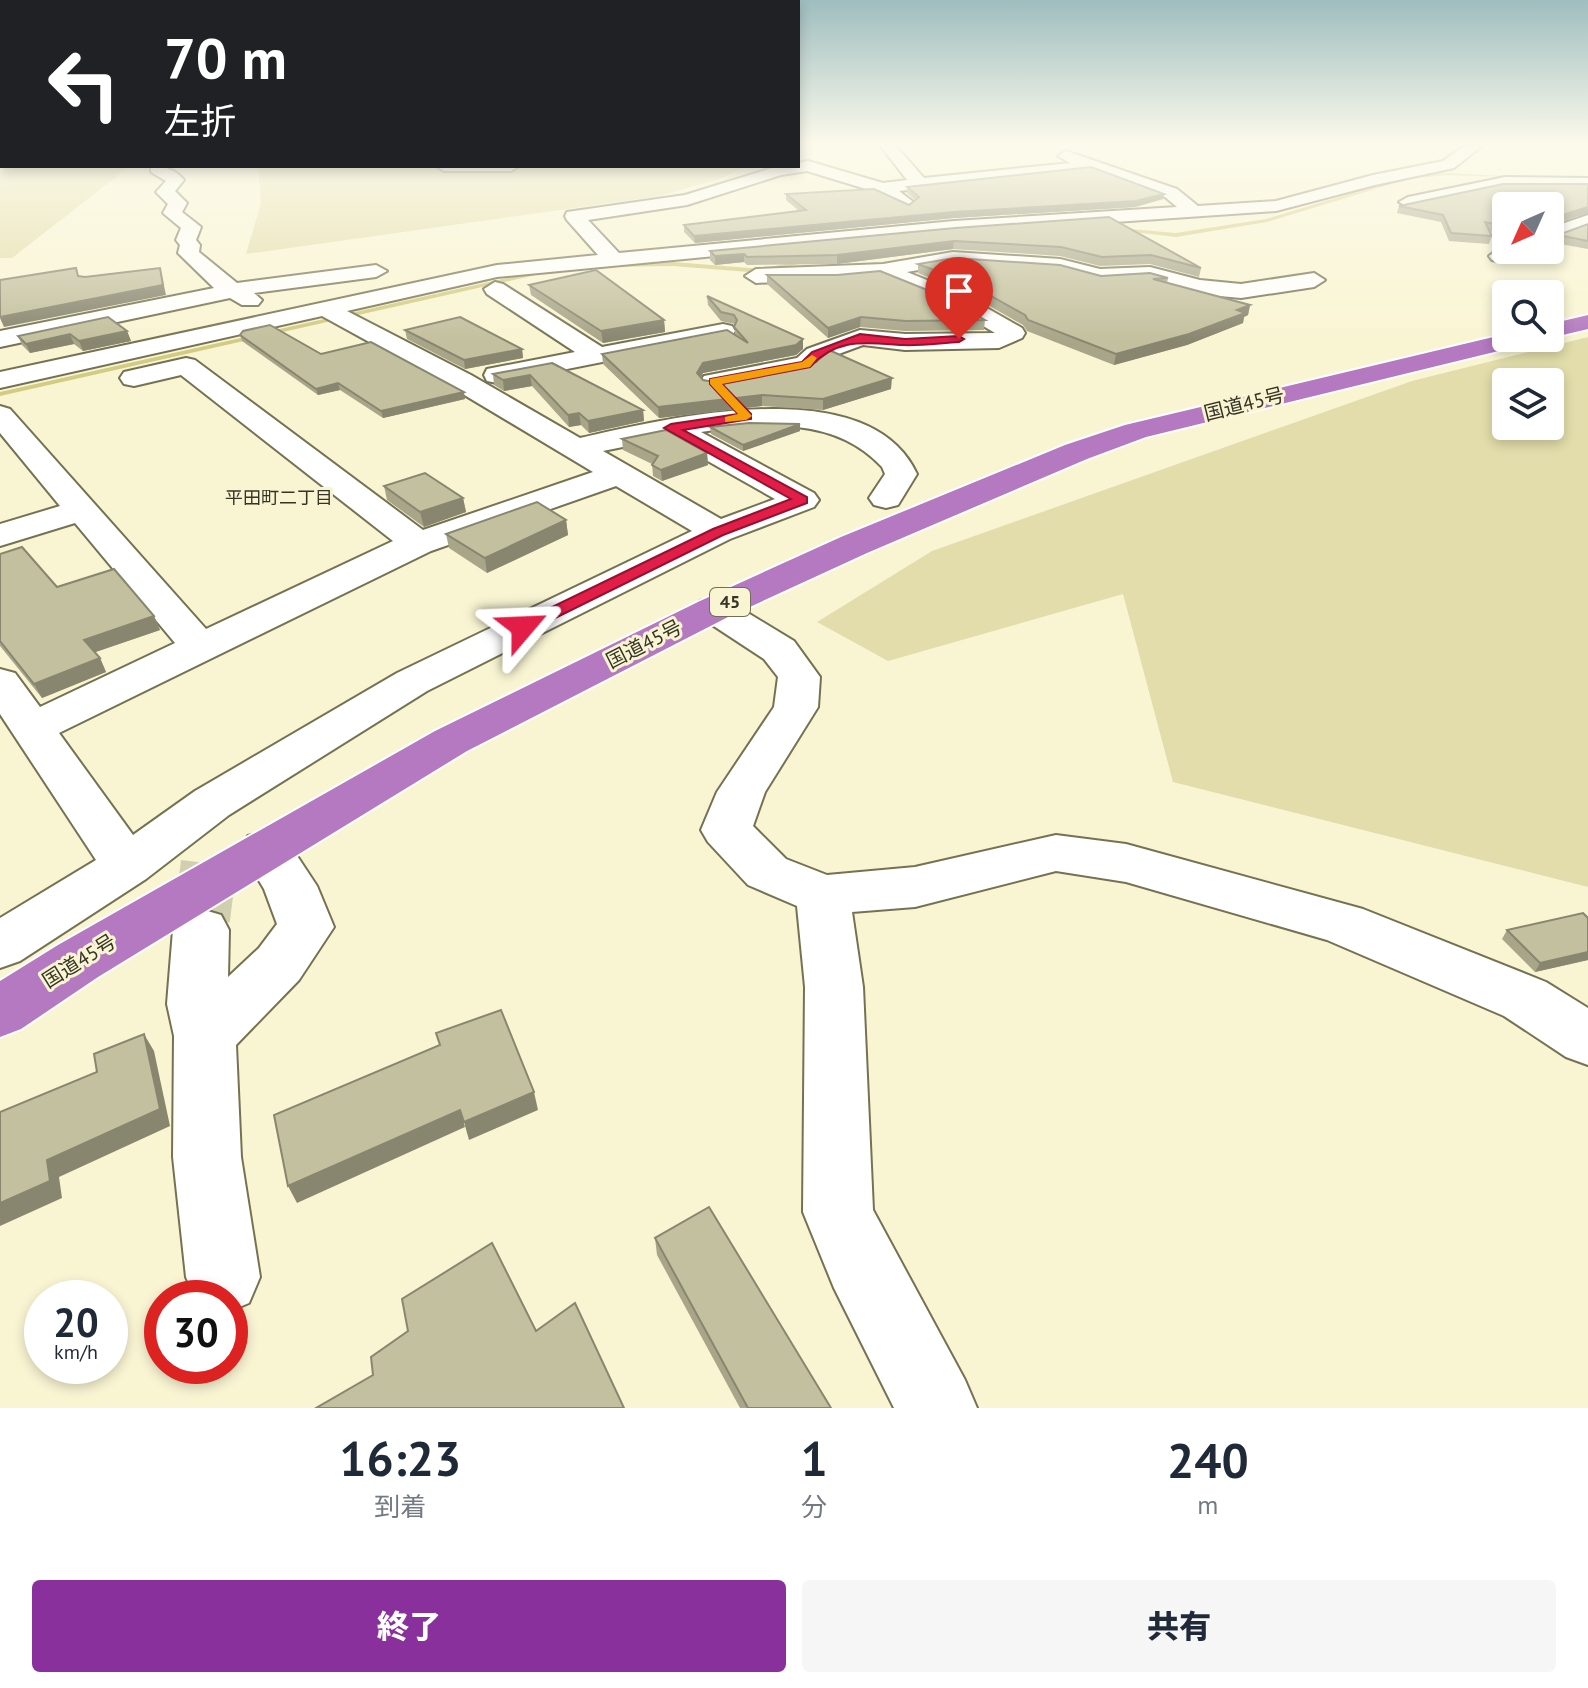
<!DOCTYPE html>
<html lang="ja">
<meta charset="utf-8">
<style>
:root{--surface:#fff;--page:#f6f6f7;--text:#1f2937;--muted:#747a83;--accent:#89309c}
body{margin:0;font-family:"PT Sans","Noto Sans JP",sans-serif;background:var(--page);color:var(--text);height:100vh;display:flex;flex-direction:column;font-size:30px;white-space:nowrap}
*{box-sizing:border-box;margin:0}
p{font-size:26px;color:var(--muted)}
.icon{flex:none;width:44px;height:44px;fill:none;stroke:currentColor;stroke-width:2;stroke-linecap:round;stroke-linejoin:round}
.map{position:relative;height:1408px;overflow:hidden}
.details{display:flex;flex-direction:column;background:var(--surface);flex:1}
.details>*{flex:none}
.hud{position:absolute;left:0px;top:0px;width:800px;height:168px;box-shadow:0 4px 12px #0003;background:#202124;color:#fff;overflow:hidden}
.needle{width:52px;rotate:225deg}
.fabs{position:absolute;left:1492px;top:192px;display:grid;gap:16px}
.fabs a{display:grid;place-items:center;width:72px;height:72px;border-radius:8px;background:var(--surface);box-shadow:0 4px 12px #0003;font-size:40px}
.speed{position:absolute;left:24px;top:1280px;display:flex;gap:16px;font-size:40px;font-weight:700;text-align:center}
.speed>*{display:grid;place-content:center;width:104px;height:104px;border-radius:50%;background:var(--surface);box-shadow:0 4px 12px #0003;line-height:1}
.speed small{font-size:20px;font-weight:400}
.speed .limit{border:12px solid #d22;background:#fff;color:#111}
.pin{position:absolute;display:grid;place-items:center;width:68px;height:68px;color:#fff;margin:-82px -34px;border-radius:50% 50% 50% 0;rotate:-45deg;box-shadow:0 0 8px #0007}
.pin .icon{rotate:45deg}
.me{position:absolute;width:88px;margin:-44px;rotate:64deg;stroke-linejoin:round;filter:drop-shadow(0 0 6px #0008)}
.turn{display:flex;align-items:center;gap:28px;height:168px;padding:0 32px;font-size:36px}
.turn .icon{width:104px;height:104px;stroke-width:2.5}
.turn b{display:block;font-size:56px;line-height:68px}
.eta{display:flex;justify-content:space-evenly;align-items:center;height:136px;text-align:center}
.eta b{font-size:48px;font-weight:800;line-height:56px}
.button{display:flex;gap:16px;margin-top:auto;padding:16px 32px}
.button a{flex:1;height:92px;border-radius:8px;background:var(--accent);color:#fff;font-size:32px;font-weight:800;line-height:92px;text-align:center}
.button a+a{background:var(--page);color:var(--text)}
.map>svg:first-child{display:block}
</style>
<div class="map">
<svg width="1588" height="1408" viewBox="0 0 1588 1408">
<rect width="100%" height="100%" fill="#f9f5d3"/>
<g fill="#e2ddaa" fill-rule="evenodd">
<polygon points="0,145 2,166 130,166 12,258 0,258"/>
<polygon points="258,166 746,166 722,178 660,196 246,254 261,203"/>
<path d="M1588,337V887L1173,782L1123,594L888,661L817,622L932,551L1412,381ZM1506,382H1550V426H1506Z"/>
</g>
<g fill="none" stroke-linecap="round" stroke-linejoin="round">
<g fill="#d2cb82" fill-rule="evenodd">
<polygon points="1446,173 1539,178 1446,175 1408,179 1267,222 1176,237 1116,230 1119,228 1176,233 1266,219 1406,177"/>
<polygon points="1588,176 1588,178 1561,179 1563,178"/>
<polygon points="801,260 803,263 762,273 673,266 601,267 598,265 601,263 673,262 762,269"/>
<polygon points="551,268 553,271 0,396 0,392"/>
</g>
<polyline stroke="#d2ceb0" stroke-width="56" stroke-dasharray="56 28" stroke-linecap="butt" points="202,919 212,838"/>
<g stroke="#757253" stroke-width="4">
<g id="minor">
<path d="M880,145H895L924,178L1070,163L1058,156L1066,151L1177,189L1198,206L1276,201L1373,175L1443,161L1466,145H1483L1454,168L1375,185L1276,211L954,233L497,277L347,311L471,375L580,438C666,419 868,368 917,474L898,505L886,508L874,505L869,498L885,474L882,467C835,416 764,423 701,432L814,493L819,500L814,507L730,539L427,691L229,815L146,879L20,961L0,968V918L96,860L0,714V669L15,673L40,707L175,643L75,523L0,546V524L60,506L0,433V406L10,409L206,629L393,541L181,375L134,386L124,384L120,378L124,372L186,358L195,360L423,530L593,472L451,387L322,316L0,388V372L497,265L598,255L567,220L565,216L567,212L685,195L772,168L798,166V163L808,161L883,183L907,180ZM1091,170L1165,197L1177,207L954,221L619,253L588,220L687,205L781,175L807,171L876,192L907,209L916,204L899,191ZM667,438L775,499L721,519L603,451ZM616,486L692,531L397,673L195,791L133,835L59,733L431,551Z"/>
<path d="M151,166C164,166 176,170 184,180L175,191L187,203L182,212L201,227L196,240L200,245L199,252L237,283L376,265L387,271L376,277L254,293L262,300L258,305H242L230,298L0,347V331L214,288L178,253L180,245L176,240L181,228L163,213L168,204L156,192L166,181L151,172Z"/>
<polygon points="436,166 519,166 511,171 444,171"/>
<polygon points="1505,177 1588,178 1588,188 1505,187 1439,203 1408,207 1399,202 1408,197"/>
<polygon points="1588,215 1588,228 1550,241 1550,228"/>
<path d="M1506,244V250H1518C1512,259 1503,263 1492,260L1489,256Z"/>
<polygon points="953,252 1060,259 1100,269 1150,267 1200,280 1241,284 1314,273 1325,280 1314,287 1241,298 1198,294 1149,280 1099,283 1059,271 953,264 907,272 964,295 1022,328 1025,333 1022,338 999,348 905,350 863,345 825,359 815,370 806,372 714,390 704,388 700,382 704,376 797,358 807,349 860,330 905,334 995,333 948,305 880,277 756,283 745,276 756,269 883,264"/>
<polygon points="495,282 503,284 602,347 723,324 732,326 735,331 732,336 723,338 497,383 487,381 484,375 487,369 575,352 487,294 484,289"/>
<polygon points="714,597 728,601 794,641 820,677 818,707 765,792 753,826 786,859 827,875 915,867 1056,835 1126,844 1363,909 1546,982 1588,1008 1588,1065 1566,1057 1504,1016 1327,940 1126,882 1056,871 915,907 852,912 863,987 873,1210 965,1380 977,1408 894,1408 834,1288 803,1212 805,987 797,906 748,885 708,842 701,830 717,792 774,707 778,677 764,659 700,617 694,609 700,601"/>
<polygon points="266,831 284,836 317,886 334,927 299,980 236,1045 241,1157 260,1277 249,1303 230,1311 230,1298 195,1298 186,1277 173,1157 174,1036 167,1004 173,930 181,915 201,909 221,915 229,930 228,977 259,948 277,924 264,889 240,849 248,836"/>
</g>
</g>
<g stroke="#fff" stroke-width="4">
<g id="highway">
<polygon points="1588,315 1588,329 1550,338 1548,338 1550,324"/>
<polygon points="1506,334 1506,338 1535,338 1531,343 1146,437 1087,459 867,553 728,617 467,751 98,977 21,1029 0,1037 0,981 58,945 435,731 700,601 841,537 1065,445 1125,425"/>
</g>
</g>
<use href="#minor" fill="#fff" fill-rule="evenodd"/>
<use href="#highway" fill="#b479c0" fill-rule="evenodd"/>
</g>
<g fill="#a8a589">
<polygon points="1588,184 1588,213 1551,225 1506,206 1506,234 1489,231 1492,236 1489,244 1449,241 1441,222 1397,213 1399,206"/>
<polygon points="907,187 1164,194 1163,199 1135,207 954,218 695,243 684,232 684,225 799,211 786,200 786,194 909,205 915,200 907,193"/>
<polygon points="1109,217 1201,268 1199,277 1150,264 1100,266 1060,256 953,249 837,264 747,265 744,262 715,265 710,260 710,251"/>
<polygon points="1588,224 1588,249 1555,243 1558,235"/>
<polygon points="918,264 1101,276 1168,278 1167,283 1250,305 1248,315 1244,317 1243,323 1187,345 1114,365 1027,331 1023,325 965,292 918,273"/>
<polygon points="767,275 985,320 984,330 905,331 860,327 828,338 767,284"/>
<polygon points="529,285 664,320 665,332 603,343 531,295"/>
<polygon points="707,296 803,349 796,355 703,373 701,378 703,380 714,382 891,389 823,410 762,406 659,418 603,364 602,354 735,335 735,324 721,321 708,305"/>
<polygon points="405,330 522,349 523,358 465,369 407,339"/>
<polygon points="127,331 131,341 83,351 74,344 30,353 22,345 18,336"/>
<polygon points="240,335 321,354 465,399 383,418 340,390 318,395 242,341"/>
<polygon points="552,363 643,410 644,421 589,433 581,425 569,427 532,386 504,391 494,385 493,374"/>
<polygon points="800,424 800,431 743,451 711,434 710,427"/>
<polygon points="622,439 707,453 708,465 662,481 653,476 652,464 623,450"/>
<polygon points="384,486 463,498 466,512 424,527 387,500"/>
<polygon points="566,520 568,535 487,573 449,548 446,534"/>
<polygon points="0,554 57,587 154,616 160,630 95,652 100,658 106,672 42,698 0,646"/>
<polygon points="1588,918 1588,960 1535,972 1502,939 1507,930"/>
<polygon points="655,1238 831,1408 740,1408 657,1255"/>
</g>
<g fill="#88866f">
<polygon points="1164,194 1163,199 1135,207 954,218 695,243 694,236"/>
<polygon points="1588,207 1588,213 1550,225 1552,218"/>
<polygon points="954,241 953,249 837,264 837,255"/>
<polygon points="744,254 744,262 715,265 715,256"/>
<polygon points="160,268 166,295 4,327 0,318"/>
<polygon points="1250,305 1248,315 1244,317 1243,323 1187,345 1114,365 1116,354"/>
<polygon points="861,317 860,327 828,338 828,328"/>
<polygon points="664,320 665,332 603,343 601,331"/>
<polygon points="127,331 131,341 83,351 79,341"/>
<polygon points="70,334 74,344 30,353 26,344"/>
<polygon points="803,339 803,349 796,355 703,373 698,384 697,373 703,363"/>
<polygon points="522,349 523,358 465,369 464,360"/>
<polygon points="530,375 532,386 504,391 503,380"/>
<polygon points="892,378 891,389 823,410 823,399"/>
<polygon points="338,383 340,390 318,395 316,389"/>
<polygon points="464,392 465,399 383,418 381,411"/>
<polygon points="762,395 762,406 659,418 658,407"/>
<polygon points="643,410 644,421 589,433 588,421"/>
<polygon points="579,413 581,425 569,427 568,415"/>
<polygon points="800,424 800,431 743,451 743,445"/>
<polygon points="707,453 708,465 662,481 661,470"/>
<polygon points="463,498 466,512 424,527 420,512"/>
<polygon points="566,520 568,535 487,573 485,558"/>
<polygon points="154,616 160,630 90,654 84,640"/>
<polygon points="100,658 106,672 42,698 34,684"/>
<polygon points="1588,952 1588,960 1535,972 1540,963"/>
<polygon points="144,1034 154,1051 170,1126 59,1177 62,1198 0,1226 0,1203 47,1160"/>
<polygon points="534,1092 538,1110 469,1140 464,1122"/>
<polygon points="460,1110 465,1127 297,1203 288,1186"/>
</g>
<g fill="#c3c09f" stroke="#88866f" stroke-width="2">
<polygon points="1091,167 1164,194 1136,201 954,212 694,236 684,225 806,210 786,194 874,189 909,205 919,197 907,187"/>
<polygon points="1503,184 1588,184 1588,207 1552,218 1550,234 1550,206 1506,206 1506,226 1485,222 1492,236 1451,233 1443,215 1399,206"/>
<polygon points="1109,217 1201,268 1151,255 1102,257 1061,247 954,241 837,255 747,257 744,254 715,256 710,251 955,228"/>
<polygon points="1588,224 1588,241 1558,235"/>
<polygon points="954,258 1060,265 1101,276 1150,273 1168,278 1153,279 1250,305 1237,310 1245,313 1189,334 1116,354 1028,320 1025,315 966,282 918,264"/>
<polygon points="76,268 78,276 85,277 160,268 163,285 0,317 0,280"/>
<polygon points="596,270 664,320 601,331 529,285"/>
<polygon points="880,271 947,298 985,320 906,321 861,317 828,328 767,275 837,275"/>
<polygon points="707,296 803,339 796,345 703,363 697,373 703,380 714,382 816,362 829,350 892,378 823,399 762,395 658,407 602,354 727,330 748,343 734,327 737,320 734,315 721,312"/>
<polygon points="108,317 127,331 79,341 70,334 26,344 18,336"/>
<polygon points="460,317 522,349 464,360 405,330"/>
<polygon points="270,325 321,354 371,342 464,392 381,411 338,383 316,389 240,335 243,331"/>
<polygon points="552,363 643,410 588,421 579,413 568,415 530,375 503,380 493,374"/>
<polygon points="749,423 800,424 743,445 710,427"/>
<polygon points="666,430 707,453 661,470 652,465 658,456 622,439"/>
<polygon points="425,473 463,498 420,512 384,486"/>
<polygon points="537,502 566,520 485,558 446,534"/>
<polygon points="22,547 57,587 114,569 154,616 84,640 100,658 34,684 0,641 0,554"/>
<polygon points="1583,913 1588,918 1588,952 1540,963 1507,930"/>
<polygon points="501,1010 534,1092 464,1122 460,1110 288,1186 274,1115 440,1045 436,1033"/>
<polygon points="144,1034 160,1109 47,1160 50,1181 0,1203 0,1112 97,1072 94,1054"/>
<polygon points="709,1207 831,1408 748,1408 655,1238"/>
<polygon points="492,1243 536,1331 575,1303 624,1408 316,1408 373,1375 371,1357 408,1331 402,1299"/>
</g>
<linearGradient id="sky" x2="0" y2="1"><stop stop-color="#9fbdbf"/><stop offset="0.42" stop-color="#fcfaeb"/><stop offset="1" stop-color="#fcfaeb" stop-opacity="0"/></linearGradient>
<rect width="1588" height="342" fill="url(#sky)"/>
<path fill="#e11d48" stroke="#92132f" stroke-width="2" d="M860,334L905,339L959,336L964,339L959,342C940,343 921,346 902,345C866,343 838,337 810,367L722,384L751,414V419L683,430L807,497V503L723,535L529,631H517L515,627L517,624L713,529L791,499L664,428L671,424L738,414L710,384V379L802,362L812,352Z"/>
<polygon fill="#f59e0b" points="812,355 817,358 810,367 722,384 752,416 746,420 725,422 725,417 738,414 710,384 710,379 802,362"/>
<g text-anchor="middle" stroke-width="6" stroke-linejoin="round" paint-order="stroke">
<g font-size="18" fill="#353426" stroke="#f9f5d3">
<text x="279" y="504">平田町二丁目</text>
</g>
<rect fill="#f9f5d3" stroke="#706e5a" stroke-width="2" x="710" y="588" width="40" height="28" rx="6"/>
<g font-size="18" font-weight="bold" fill="#353426">
<text x="730" y="608">45</text>
</g>
<g font-size="20" fill="#353426" stroke="#f9f5d3">
<text transform="translate(1244 404) rotate(-14)" y="7">国道45号</text>
<text transform="translate(644 644) rotate(-27)" y="7">国道45号</text>
<text transform="translate(79 961) rotate(-32)" y="7">国道45号</text>
</g>
</g>
</svg>
<div class="fabs">
<a><svg class="needle" viewBox="-14 -14 28 28"><path d="M0-13l5 13h-10z" fill="#e53935"/><path d="M0 13l5-13h-10z" fill="#747a83"/></svg></a>
<a><svg class="icon" aria-label="search" viewBox="0 0 24 24"><circle cx="10" cy="10" r="6"/><path d="M15 15l6 6"/></svg></a>
<a><svg class="icon" aria-label="layers" viewBox="0 0 24 24"><path d="M12 4l9 5-9 5-9-5zM3 14l9 5 9-5"/></svg></a>
</div>
<div class="speed"><div>20<small>km/h</small></div><div class="limit">30</div></div>
<div class="pin" style="left:959px;top:339px;background:#d93025"><svg class="icon" aria-label="arrive" viewBox="0 0 24 24"><path d="M6 21V4h12l-3 4 3 4H6"/></svg></div>
<svg class="me" style="left:523px;top:627px" viewBox="-20 -20 40 40"><path d="M0-17L14 15 0 8-14 15z" fill="#e11d48" stroke="#fff" stroke-width="4"/></svg>
<div class="hud">
<div class="turn"><svg class="icon" aria-label="left" viewBox="0 0 24 24"><path d="M17 20v-9H6M10 6l-5 5 5 5"/></svg><div><b>70 m</b>左折</div></div>
</div>
</div>
<section class="details">
<div class="eta">
<div><b>16:23</b><p>到着</p></div>
<div><b>1</b><p>分</p></div>
<div><b>240</b><p>m</p></div>
</div>
<div class="button"><a>終了</a><a>共有</a></div>
</section>
